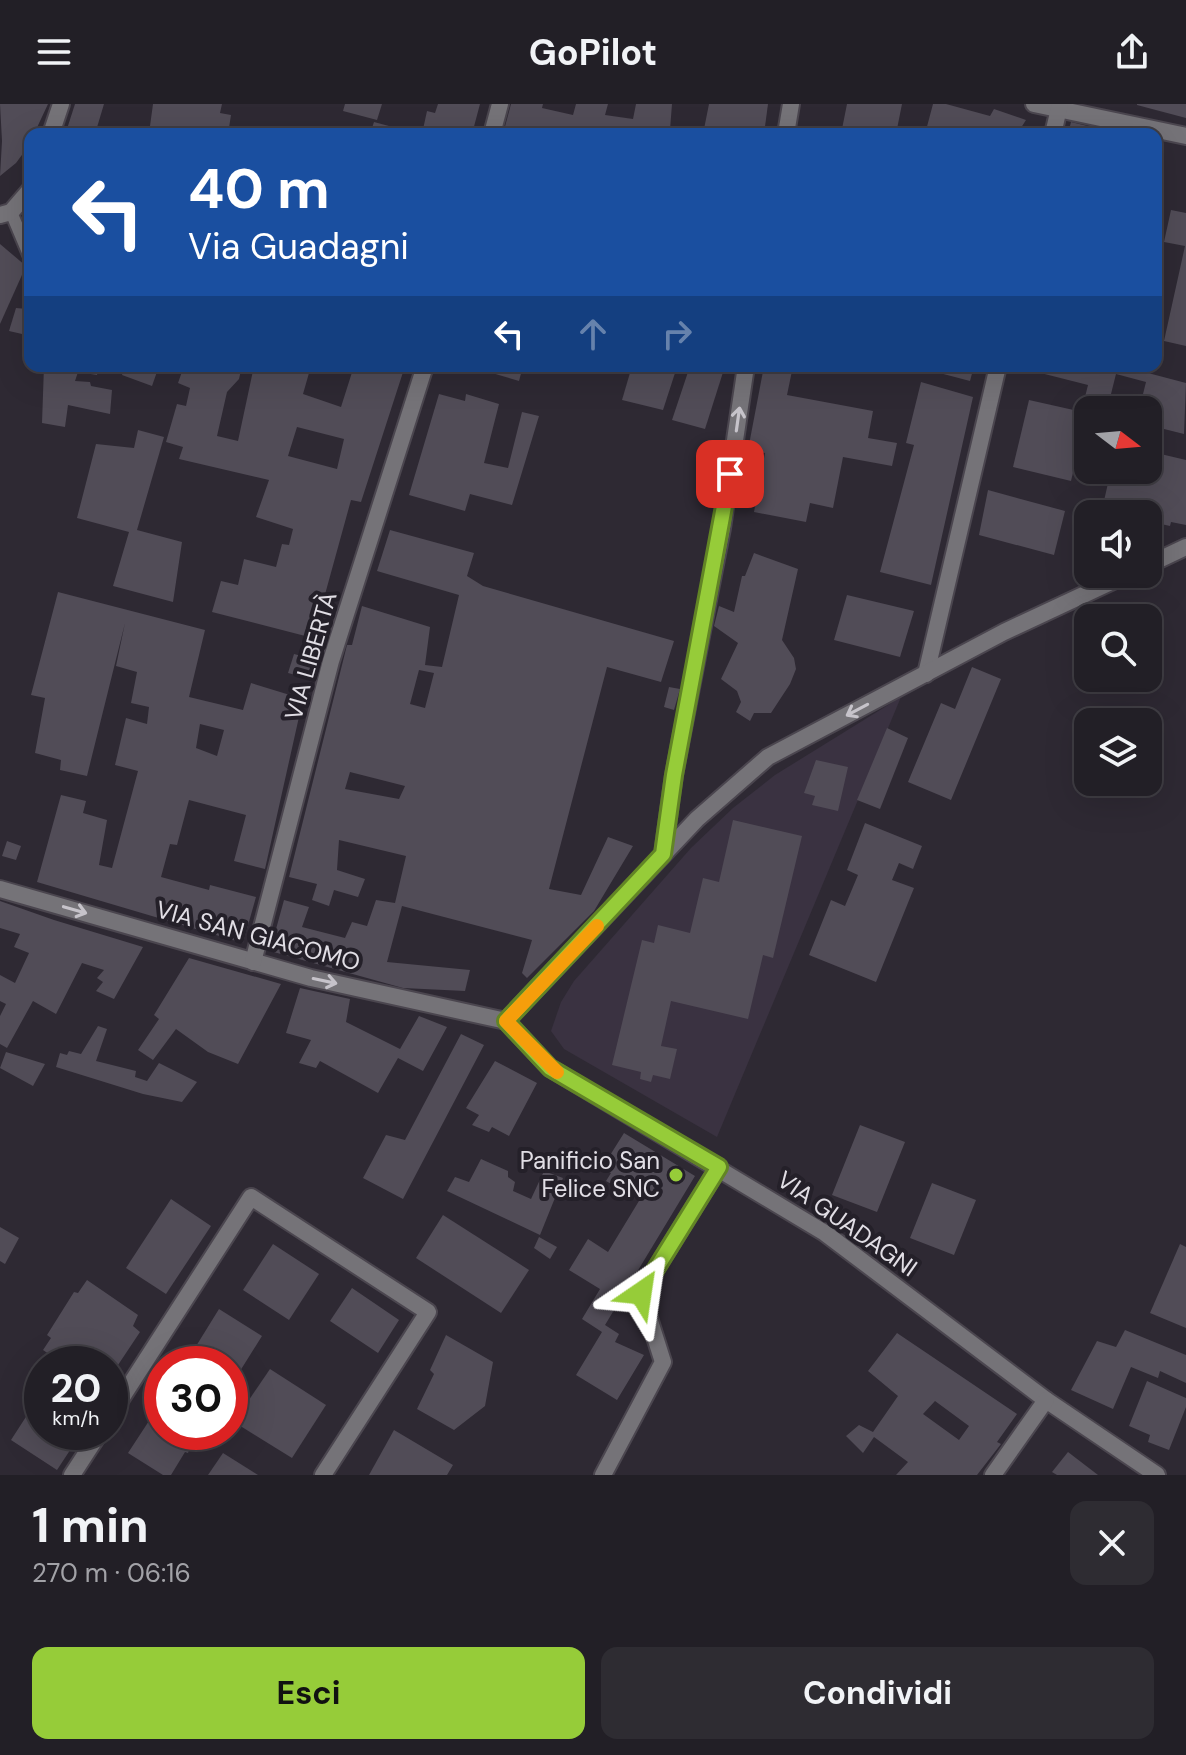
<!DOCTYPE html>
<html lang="it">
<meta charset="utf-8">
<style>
:root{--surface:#221f26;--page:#2e2c32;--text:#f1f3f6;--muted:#a2a2a7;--line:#3f3d43;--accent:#96cc39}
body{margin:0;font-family:"DM Sans",sans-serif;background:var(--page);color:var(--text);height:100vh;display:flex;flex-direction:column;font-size:30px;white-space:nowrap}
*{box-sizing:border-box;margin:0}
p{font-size:26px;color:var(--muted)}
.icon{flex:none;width:44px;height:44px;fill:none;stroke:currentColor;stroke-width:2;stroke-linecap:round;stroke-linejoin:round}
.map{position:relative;height:1371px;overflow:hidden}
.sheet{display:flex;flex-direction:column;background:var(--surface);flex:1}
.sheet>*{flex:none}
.guide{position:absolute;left:24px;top:24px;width:1138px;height:244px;border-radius:16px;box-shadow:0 8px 32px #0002,0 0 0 2px var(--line);background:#1a4fa0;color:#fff;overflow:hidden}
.needle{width:52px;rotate:106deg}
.tools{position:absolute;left:1074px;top:292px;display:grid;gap:16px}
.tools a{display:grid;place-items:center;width:88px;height:88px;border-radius:16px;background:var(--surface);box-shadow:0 8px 32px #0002,0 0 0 2px var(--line);font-size:40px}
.speed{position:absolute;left:24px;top:1242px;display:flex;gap:16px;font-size:40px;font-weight:700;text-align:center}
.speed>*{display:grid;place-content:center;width:104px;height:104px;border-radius:50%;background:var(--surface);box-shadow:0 8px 32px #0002,0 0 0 2px var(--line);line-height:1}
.speed small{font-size:20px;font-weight:400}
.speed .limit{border:12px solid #d22;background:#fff;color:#111}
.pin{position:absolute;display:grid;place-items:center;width:68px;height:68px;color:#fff;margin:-34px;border-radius:16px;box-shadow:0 4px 12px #0006}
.me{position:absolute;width:88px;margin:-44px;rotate:32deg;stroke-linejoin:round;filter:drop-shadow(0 0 6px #0008)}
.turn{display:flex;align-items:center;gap:28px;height:168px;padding:0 32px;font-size:36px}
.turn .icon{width:104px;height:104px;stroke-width:2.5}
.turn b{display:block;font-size:56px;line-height:68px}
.lanes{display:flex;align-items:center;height:76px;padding:0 32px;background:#0003;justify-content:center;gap:40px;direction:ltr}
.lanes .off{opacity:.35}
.round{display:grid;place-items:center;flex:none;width:84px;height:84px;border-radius:16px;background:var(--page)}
.summary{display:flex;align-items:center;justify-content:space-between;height:136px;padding:0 32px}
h1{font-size:48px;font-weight:700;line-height:60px}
.action{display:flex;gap:16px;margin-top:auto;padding:16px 32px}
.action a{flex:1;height:92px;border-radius:16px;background:var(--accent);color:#111;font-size:32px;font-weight:700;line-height:92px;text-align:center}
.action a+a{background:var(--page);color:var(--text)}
header{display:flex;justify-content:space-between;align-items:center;height:104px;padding:0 32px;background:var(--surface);font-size:36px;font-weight:700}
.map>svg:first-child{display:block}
</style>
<header><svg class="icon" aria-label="menu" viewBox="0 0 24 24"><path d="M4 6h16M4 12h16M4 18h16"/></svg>GoPilot<svg class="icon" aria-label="share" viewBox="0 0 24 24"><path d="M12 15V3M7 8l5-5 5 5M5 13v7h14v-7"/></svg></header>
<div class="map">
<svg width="1186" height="1371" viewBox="0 0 1186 1371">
<rect width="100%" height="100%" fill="#2e2933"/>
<polygon fill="#3a3241" points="901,593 717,1033 564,945 551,927 561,898 574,877 691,744 733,704 775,671"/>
<g fill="#514c57" fill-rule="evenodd">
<polygon points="0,0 48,0 34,30 30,30 30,40 16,59 0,72 2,37"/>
<polygon points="75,0 104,0 95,30 66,28"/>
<polygon points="153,0 222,0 220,9 231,11 228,30 173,30 174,25 150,22"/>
<polygon points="345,0 382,0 377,16 343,7"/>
<polygon points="438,0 480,0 472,30 422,30 427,7 435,9"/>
<polygon points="511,0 543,0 542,4 573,11 576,0 608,0 605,11 633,15 636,0 672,0 670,26 682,30 503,30"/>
<polygon points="709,0 768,0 764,30 703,30"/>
<polygon points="847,0 902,0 896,30 841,30"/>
<polygon points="933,0 946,0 990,12 994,5 1026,16 1017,30 925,30"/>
<polygon points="1137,0 1186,0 1186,14 1137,1"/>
<polygon points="374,18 415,29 415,30 370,30"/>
<polygon points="1071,18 1116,29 1116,30 1068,30"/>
<polygon points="1171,106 1186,109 1186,242 1164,237 1185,142 1164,138"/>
<polygon points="0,140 26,162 0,220"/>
<polygon points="16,204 27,205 22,230 9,227"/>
<polygon points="44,262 99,262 97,271 78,268 75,277 90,278 91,282 112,286 110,310 68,301 65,323 42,319"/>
<polygon points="125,262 159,262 152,282 122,271"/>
<path d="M184,262H242L239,275L227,288L217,332L238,337L254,262H311L303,290L341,303L354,262H405L361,398L351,396L313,534L212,508L221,477L238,481L244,455L276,463L282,440L289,441L293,425L256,413L269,376L179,355L183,343L166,338L177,300L186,302L190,284L178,279ZM297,323L344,335L337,365L288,352Z"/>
<polygon points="468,262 523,262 519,277"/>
<polygon points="632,262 648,262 675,269 663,306 622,296"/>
<polygon points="690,262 725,262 705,325 672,316"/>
<polygon points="764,262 793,262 787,291 873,307 868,334 897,339 892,362 843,353 833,404 810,399 806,418 754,408 765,349 748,346"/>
<polygon points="913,262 974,262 970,277"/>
<polygon points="1149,262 1148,269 1186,279 1184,330 1148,321 1148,306 1139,306 1146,278 1116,270 1107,306 1095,306 1096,300 1084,297 1088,281 1017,263"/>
<polygon points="921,278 973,293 931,481 880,468 914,341 906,339"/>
<polygon points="439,290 465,297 466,290 499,300 484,359 508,364 522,308 539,312 512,401 470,390 465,407 409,391"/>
<polygon points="1029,296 1087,309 1071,377 1013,363"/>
<polygon points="138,326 164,333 137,426 182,438 173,498 113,482 129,428 77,414 96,340 134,344"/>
<polygon points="1148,347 1186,356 1186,421 1171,418 1170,422 1152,418 1151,423 1148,423 1148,410 1101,410 1111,366 1148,366"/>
<polygon points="988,386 1065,407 1054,451 979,431"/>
<path d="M390,426L474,449L467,472L483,482L674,537L661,578L607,563L549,785L581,791L608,733L633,742L594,807L527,874L522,869L532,836L402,802L387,858L470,866L465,887L403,884L270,847L284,796L309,803L302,823L345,834L352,818L367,822L376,796L395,799L406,752L339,736L337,766L365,775L358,793L334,786L329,802L312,796L317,780L289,773L347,541H352L362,502L430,523L425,561L442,563L459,491L377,467ZM419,566L434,569L425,604L410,600ZM350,668L405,682L399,695L345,685Z"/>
<polygon points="754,449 798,465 782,536 794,554 796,565 790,580 771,609 754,609 750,617 736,608 741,598 737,587 721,575 738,539 714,522 719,502 734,508 742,472 745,472"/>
<path d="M58,488L205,526L189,593L243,606L251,579L303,595L265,765L234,757L246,711L189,696L177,741L170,740L161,773L209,786L210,781L256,793L243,839L37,778L61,691L86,697L83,709L107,716L99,761L112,764L138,667L115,661L126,614L147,620L149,603L131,599L137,568L116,562L125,519L87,672L60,666L61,656L35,649L45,594L31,591ZM200,620L224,626L217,652L196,644Z"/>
<polygon points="847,491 914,507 900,553 834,536"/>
<polygon points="294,550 313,555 307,574 288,569"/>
<polygon points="972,563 1001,575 951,696 908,678 941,599 955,605"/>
<polygon points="669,583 680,585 674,606 664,603"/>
<polygon points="887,624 908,634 880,705 857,696"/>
<polygon points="816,656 848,663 838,707 812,701 815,692 804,689"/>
<polygon points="733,716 802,732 773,854 763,851 748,915 671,897 661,942 677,945 670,975 653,971 651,978 640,975 641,968 612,961 642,836 654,839 658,821 690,829 703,774 719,778"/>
<polygon points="865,719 922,742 913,765 899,759 892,776 914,784 876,878 809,851 831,796 845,802 858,771 847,766"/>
<polygon points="7,737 21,742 16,756 2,752"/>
<polygon points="0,797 54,816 143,843 114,895 96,887 103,878 97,874 104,866 82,859 56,910 33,897 7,944 0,940 0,912 6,900 0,897 0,871 15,879 29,849 14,843 20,830 0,824"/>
<polygon points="189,854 281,880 238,960 208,948 176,925 153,956 138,946 159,915 154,911"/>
<polygon points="300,884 350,895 346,918 400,945 419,912 447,923 423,967 398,954 378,989 320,957 316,964 299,959 311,936 286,929"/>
<polygon points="98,922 107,925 96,957 136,967 135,973 147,977 159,959 197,978 182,998 143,990 56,963 60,949 67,951 69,947 81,950"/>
<polygon points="461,930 484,941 403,1095 363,1074 386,1031 405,1036"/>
<polygon points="6,948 45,960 33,982 0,964"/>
<polygon points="495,957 537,979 509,1032 492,1023 489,1028 472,1021 479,1011 466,1004"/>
<polygon points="860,1021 905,1038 877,1108 832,1091"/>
<polygon points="624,1029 695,1072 605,1221 619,1230 615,1238 644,1251 617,1296 576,1271 602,1228 582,1215 600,1185 569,1166 588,1135 608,1148 645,1087 621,1072 615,1082 606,1077 611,1069 602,1064"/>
<polygon points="481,1055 508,1067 508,1073 515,1078 513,1087 531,1095 544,1067 563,1074 540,1131 447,1087 455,1073 469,1078"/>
<polygon points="932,1079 976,1096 954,1151 910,1134"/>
<polygon points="171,1095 211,1122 166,1190 126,1164"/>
<polygon points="443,1111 529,1166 501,1209 416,1154"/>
<polygon points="0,1123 19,1134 5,1160 0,1157"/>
<polygon points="539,1133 557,1143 550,1155 534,1144"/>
<polygon points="273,1140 319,1170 289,1216 243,1186"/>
<polygon points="1180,1140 1186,1143 1186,1224 1150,1209"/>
<polygon points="87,1176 138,1211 133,1222 140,1228 110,1273 110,1260 64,1260 43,1246 51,1234 47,1231 74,1188 78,1189"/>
<polygon points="352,1184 399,1216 378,1249 330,1217"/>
<polygon points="219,1205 262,1232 230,1283 230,1260 185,1260"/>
<polygon points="1125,1226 1186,1251 1186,1279 1160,1267 1158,1274 1131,1263 1113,1305 1071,1286 1097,1237 1116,1243"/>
<path d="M897,1229L1017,1310L997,1338L1001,1340L977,1371H896L908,1358L874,1333L863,1349L846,1332L859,1321L873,1328L898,1292L868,1267ZM935,1297L969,1322L959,1336L923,1310Z"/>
<polygon points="446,1231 493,1258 485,1302 454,1326 417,1305 434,1270 430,1266"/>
<polygon points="270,1265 326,1301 292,1354 234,1318"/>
<polygon points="1147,1277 1186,1294 1186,1303 1169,1346 1148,1338 1150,1331 1129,1322"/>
<polygon points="42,1288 42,1328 82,1328 57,1366 11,1336"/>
<polygon points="162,1297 162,1328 196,1328 188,1349 185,1348 171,1371 163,1371 128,1349"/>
<polygon points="394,1326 453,1361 447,1371 369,1371"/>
<polygon points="1068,1348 1098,1371 1057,1371 1052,1368"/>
<polygon points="223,1349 258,1371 208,1371"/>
</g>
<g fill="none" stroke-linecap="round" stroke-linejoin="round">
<g stroke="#4b464f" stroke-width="16">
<polyline id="lane" points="11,108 30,153"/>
</g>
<g stroke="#4b464f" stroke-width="20">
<g id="street">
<polyline points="1034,0 1186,32"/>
<polyline points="51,30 61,0"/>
<polyline points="492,30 500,0"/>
<polyline points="786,30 791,0"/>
<polyline points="1053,30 1060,0"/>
<polyline points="0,111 11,108 30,86"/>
<polyline points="1148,461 1186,443"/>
<polyline points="926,570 998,262"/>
<polyline points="663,750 674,671 722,424 746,262"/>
<polyline points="0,785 311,874 506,917"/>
<polyline points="253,858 331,557 425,262"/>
<polyline points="506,917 550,964 825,1129 1046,1296 1157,1371"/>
<polyline points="506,917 697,715 768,653 1004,528 1128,470"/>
<polyline points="110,1312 251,1093 428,1208 323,1371"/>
<polyline points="72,1371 100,1328"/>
<polyline points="603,1371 663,1258 641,1189 719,1063"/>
<polyline points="993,1371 1046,1296"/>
</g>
</g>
<use href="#lane" stroke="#757378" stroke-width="12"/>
<use href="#street" stroke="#757378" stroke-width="16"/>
</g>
<defs><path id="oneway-shaft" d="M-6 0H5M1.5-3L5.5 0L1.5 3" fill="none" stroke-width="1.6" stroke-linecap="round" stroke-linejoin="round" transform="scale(2)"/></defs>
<g stroke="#c6c3ca">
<use href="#oneway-shaft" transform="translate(738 315) rotate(-82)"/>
<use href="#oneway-shaft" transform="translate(857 606) rotate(152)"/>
<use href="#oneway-shaft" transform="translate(75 806) rotate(16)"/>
<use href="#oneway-shaft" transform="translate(325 877) rotate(12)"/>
</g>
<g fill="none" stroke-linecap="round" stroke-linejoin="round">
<g stroke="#628525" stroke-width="20">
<polyline id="route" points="641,1189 719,1063 550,964 506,917 663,750 674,671 730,370"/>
</g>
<use href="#route" stroke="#96cc39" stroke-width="14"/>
<polyline stroke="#f59e0b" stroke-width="14" points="557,968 506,917 597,822"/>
</g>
<circle fill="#96cc39" stroke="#242029" stroke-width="3" cx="676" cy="1071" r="8"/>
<g text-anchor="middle" stroke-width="8" stroke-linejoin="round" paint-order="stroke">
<g font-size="24" fill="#e1dee5" stroke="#242029">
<text transform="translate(311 552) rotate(-74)" y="8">VIA LIBERTÀ</text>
<text transform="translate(258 832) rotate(15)" y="8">VIA SAN GIACOMO</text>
<text transform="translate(847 1120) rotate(35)" y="8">VIA GUADAGNI</text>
</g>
<g font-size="24" fill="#e1dee5" stroke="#242029" text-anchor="end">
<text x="660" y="1065">Panificio San<tspan x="660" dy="28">Felice SNC</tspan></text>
</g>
</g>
</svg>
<div class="tools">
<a><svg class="needle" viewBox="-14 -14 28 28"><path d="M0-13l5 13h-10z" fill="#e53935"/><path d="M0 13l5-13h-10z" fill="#a2a2a7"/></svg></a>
<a><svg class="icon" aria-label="sound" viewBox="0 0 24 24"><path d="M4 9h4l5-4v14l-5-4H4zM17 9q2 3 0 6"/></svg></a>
<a><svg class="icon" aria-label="search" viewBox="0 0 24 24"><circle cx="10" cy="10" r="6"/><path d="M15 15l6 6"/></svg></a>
<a><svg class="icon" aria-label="layers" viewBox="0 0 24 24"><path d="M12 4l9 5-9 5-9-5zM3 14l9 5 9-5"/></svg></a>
</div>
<div class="speed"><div>20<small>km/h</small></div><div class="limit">30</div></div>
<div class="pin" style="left:730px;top:370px;background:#d93025"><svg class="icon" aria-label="arrive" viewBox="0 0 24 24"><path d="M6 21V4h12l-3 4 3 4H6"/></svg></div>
<svg class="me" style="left:641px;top:1189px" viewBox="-20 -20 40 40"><path d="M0-17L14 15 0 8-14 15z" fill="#96cc39" stroke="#fff" stroke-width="4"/></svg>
<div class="guide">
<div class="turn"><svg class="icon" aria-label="left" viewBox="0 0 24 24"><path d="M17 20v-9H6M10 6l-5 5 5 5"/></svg><div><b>40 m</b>Via Guadagni</div></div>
<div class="lanes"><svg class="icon" aria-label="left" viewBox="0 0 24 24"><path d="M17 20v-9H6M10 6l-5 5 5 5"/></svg><svg class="icon off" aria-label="ahead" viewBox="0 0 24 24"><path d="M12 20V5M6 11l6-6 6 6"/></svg><svg class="icon off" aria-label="right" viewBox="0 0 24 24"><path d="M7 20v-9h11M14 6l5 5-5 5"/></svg></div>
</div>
</div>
<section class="sheet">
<div class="summary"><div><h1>1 min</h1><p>270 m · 06:16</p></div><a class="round"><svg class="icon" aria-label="close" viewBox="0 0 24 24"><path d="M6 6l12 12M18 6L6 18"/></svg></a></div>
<div class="action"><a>Esci</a><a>Condividi</a></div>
</section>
